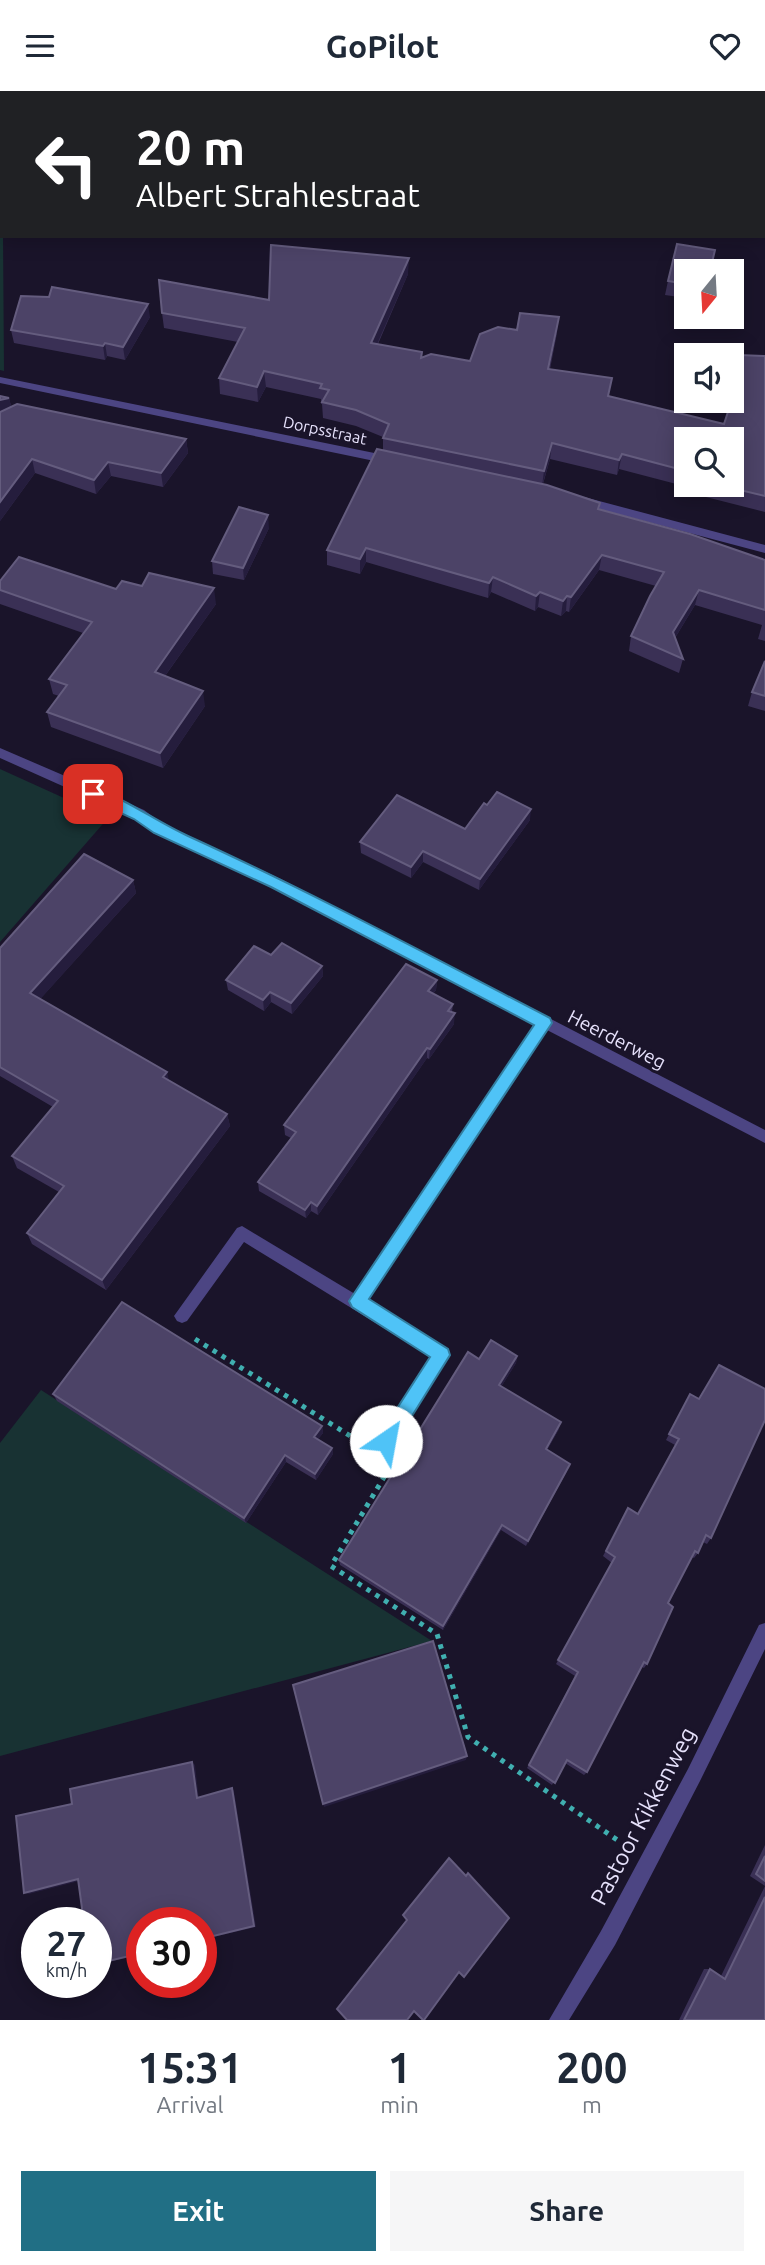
<!DOCTYPE html>
<style>
:root{--surface:#fff;--page:#f6f6f7;--text:#1f2937;--muted:#747a83;--accent:#216f85}
body{margin:0;font-family:Ubuntu,sans-serif;background:var(--page);color:var(--text);height:100vh;display:flex;flex-direction:column;font-size:26px;white-space:nowrap}
*{box-sizing:border-box;margin:0}
p{font-size:23px;color:var(--muted)}
.icon{flex:none;width:38px;height:38px;fill:none;stroke:currentColor;stroke-width:2;stroke-linecap:round;stroke-linejoin:round}
.map{position:relative;height:1929px;overflow:hidden}
.drawer{display:flex;flex-direction:column;background:var(--surface);flex:1}
.drawer>*{flex:none}
.guide{position:absolute;left:0px;top:0px;width:766px;height:147px;box-shadow:0 4px 18px #0003;background:#202124;color:#fff;overflow:hidden}
.needle{width:46px;rotate:198deg}
.tools{position:absolute;left:674px;top:168px;display:grid;gap:14px}
.tools a{display:grid;place-items:center;width:70px;height:70px;border-radius:0px;background:var(--surface);box-shadow:0 4px 18px #0003;font-size:35px}
.speed{position:absolute;left:21px;top:1816px;display:flex;gap:14px;font-size:35px;font-weight:700;text-align:center}
.speed>*{display:grid;place-content:center;width:91px;height:91px;border-radius:50%;background:var(--surface);box-shadow:0 4px 18px #0003;line-height:1}
.speed small{font-size:18px;font-weight:400}
.speed .limit{border:10px solid #d22;background:#fff;color:#111}
.pin{position:absolute;display:grid;place-items:center;width:60px;height:60px;color:#fff;margin:-30px;border-radius:14px;box-shadow:0 4px 10px #0006}
.me{position:absolute;width:77px;margin:-38px;rotate:33deg;stroke-linejoin:round;filter:drop-shadow(0 0 5px #0008)}
.turn{display:flex;align-items:center;gap:24px;height:147px;padding:0 21px;font-size:32px}
.turn .icon{width:91px;height:91px;stroke-width:2.5}
.turn b{display:block;font-size:49px;line-height:60px}
.eta{display:flex;justify-content:space-evenly;align-items:center;height:119px;text-align:center}
.eta b{font-size:42px;font-weight:700;line-height:49px}
.button{display:flex;gap:14px;margin-top:auto;padding:14px 21px}
.button a{flex:1;height:80px;border-radius:0px;background:var(--accent);color:#fff;font-size:28px;font-weight:700;line-height:80px;text-align:center}
.button a+a{background:var(--page);color:var(--text)}
header{display:flex;justify-content:space-between;align-items:center;height:91px;padding:0 21px;background:var(--surface);font-size:32px;font-weight:700}
.map>svg:first-child{display:block}
</style>
<header><svg class="icon" aria-label="menu" viewBox="0 0 24 24"><path d="M4 6h16M4 12h16M4 18h16"/></svg>GoPilot<svg class="icon" aria-label="heart" viewBox="0 0 24 24"><path d="M12 20l-8-8c-3-5 5-10 8-4 3-6 11-1 8 4z"/></svg></header>
<div class="map">
<svg width="765" height="1929" viewBox="0 0 765 1929">
<rect width="100%" height="100%" fill="#1a142a"/>
<g fill="#183233">
<polygon points="0,0 15,0 2,2 4,280 0,279"/>
<polygon points="0,678 108,727 0,851"/>
<polygon points="41,1299 432,1550 0,1665 0,1352"/>
</g>
<g fill="none" stroke-linecap="round" stroke-linejoin="round">
<g stroke="#40afb0" stroke-width="5" stroke-dasharray="4.5 6" stroke-linecap="butt">
<polyline points="195,1248 360,1351"/>
<polyline points="390,1376 331,1475 437,1543 468,1646 626,1755"/>
</g>
<g fill="#4c4583" fill-rule="evenodd">
<polygon points="0,286 389,365 394,369 389,373 0,292"/>
<polygon points="584,406 765,454 765,462 580,413 578,410"/>
<polygon points="0,657 144,719 164,734 281,788 765,1039 765,1052 547,939 367,1210 446,1259 449,1264 391,1356 385,1358 379,1356 377,1350 379,1344 431,1266 244,1151 187,1230 182,1232 177,1230 174,1225 237,1137 242,1135 355,1203 535,933 271,796 154,742 134,727 0,667"/>
<polygon points="765,1532 765,1558 700,1690 615,1854 569,1929 549,1929 601,1840 688,1678 759,1534"/>
</g>
</g>
<g fill="#3a3055" fill-rule="evenodd">
<polygon points="686,180 686,207 665,204 668,190"/>
<path d="M408,183L378,253L422,261V266L470,270L517,239L557,242L550,278L609,306L724,333L737,293L736,280L739,264L765,265V421L702,405L703,400L619,378L617,384L550,368L543,393L600,412L599,418L765,469V550L758,548L762,534L695,514L675,547L683,568L679,582L629,560L631,545L656,495L599,479L569,521L566,520L561,525L538,516L535,520L491,501L488,507L366,471L360,483L327,474V459L383,360V346L356,335L323,327L322,313H321V308L266,296L258,311L220,303L219,287L238,251L164,237L162,222L269,209ZM686,348L732,394H686Z"/>
<polygon points="150,226 125,269 107,265 105,269 14,252 11,239"/>
<polygon points="9,307 11,315 186,348 188,362 163,396 111,385 96,403 35,382 0,430"/>
<polygon points="269,437 244,489 213,483 212,470"/>
<polygon points="0,490 116,498 216,513 165,585 205,615 163,677 51,636 47,621 59,605 53,603 49,588 83,542 0,513"/>
<polygon points="765,570 765,620 748,615 752,601"/>
<polygon points="530,729 479,799 423,771 411,787 361,762 360,751"/>
<polygon points="133,789 136,802 40,908 170,990 227,1023 230,1035 106,1199 32,1153 27,1142 59,1101 17,1077 12,1065 53,1016 0,985 0,857"/>
<polygon points="271,864 322,875 323,885 292,923 271,911 264,920 228,899 226,889"/>
<polygon points="437,889 436,899 433,903 453,913 452,921 454,933 429,968 427,967 318,1124 311,1120 306,1127 259,1100 258,1091 291,1047 285,1044 284,1034"/>
<polygon points="517,1265 516,1272 501,1296 559,1338 547,1359 567,1380 526,1455 501,1439 443,1539 340,1474 339,1469 479,1268"/>
<polygon points="53,1303 322,1335 323,1342 318,1348 332,1357 333,1363 316,1389 286,1371 246,1432 57,1310"/>
<polygon points="690,1303 711,1447 707,1453 703,1451 698,1462 694,1467 692,1466 668,1512 647,1573 644,1577 642,1576 587,1681 584,1684 565,1672 552,1694 527,1677 575,1585 556,1573 612,1472 603,1465 628,1417 638,1423 675,1354 666,1349"/>
<polygon points="765,1754 765,1795 750,1785"/>
<polygon points="765,1795 765,1929 679,1929 704,1878 710,1878 721,1885"/>
</g>
<g fill="#251d3d">
<polygon points="409,167 408,183 371,267 371,252"/>
<polygon points="148,213 150,226 125,269 123,256"/>
<polygon points="559,226 557,242 546,293 548,278"/>
<polygon points="105,252 107,265 105,269 103,255"/>
<polygon points="264,280 266,296 258,311 257,296"/>
<polygon points="9,307 12,319 0,322 0,309"/>
<polygon points="186,348 188,362 163,396 161,382"/>
<polygon points="552,352 550,368 542,395 544,380"/>
<polygon points="622,363 619,378 617,384 619,369"/>
<polygon points="32,368 35,382 0,430 0,411"/>
<polygon points="108,371 111,385 96,403 94,389"/>
<polygon points="268,424 269,437 244,489 243,477"/>
<polygon points="366,457 366,471 360,483 360,468"/>
<polygon points="602,464 599,479 569,521 571,506"/>
<polygon points="493,486 491,501 488,507 489,492"/>
<polygon points="214,497 216,513 157,596 155,581"/>
<polygon points="699,499 695,514 670,555 673,541"/>
<polygon points="540,501 538,516 535,520 536,505"/>
<polygon points="567,505 566,520 561,525 563,510"/>
<polygon points="203,600 205,615 163,677 160,662"/>
<polygon points="531,718 530,729 479,799 480,788"/>
<polygon points="423,760 423,771 411,787 411,776"/>
<polygon points="133,789 136,802 34,915 30,902"/>
<polygon points="322,875 323,885 292,923 291,912"/>
<polygon points="437,889 436,899 427,910 428,900"/>
<polygon points="270,901 271,911 264,920 263,909"/>
<polygon points="455,922 454,933 429,968 430,958"/>
<polygon points="427,957 427,967 318,1124 317,1115"/>
<polygon points="167,981 170,993 163,986"/>
<polygon points="227,1023 230,1035 106,1199 102,1189"/>
<polygon points="311,1111 311,1120 306,1127 305,1119"/>
<polygon points="517,1265 516,1272 498,1301 499,1294"/>
<polygon points="561,1331 559,1338 544,1365 546,1358"/>
<polygon points="322,1335 323,1342 315,1353 314,1346"/>
<polygon points="332,1357 333,1363 316,1389 315,1383"/>
<polygon points="285,1364 286,1371 246,1432 244,1427"/>
<polygon points="570,1373 567,1380 526,1455 528,1450"/>
<polygon points="502,1434 501,1439 443,1539 443,1535"/>
<polygon points="467,1665 466,1669 324,1716 323,1713"/>
<polygon points="192,1671 195,1674 199,1709 197,1707"/>
<polygon points="232,1697 234,1700 256,1836 201,1849"/>
<polygon points="78,1788 83,1789 29,1803 24,1802"/>
<polygon points="142,1862 142,1863 96,1874 96,1873"/>
</g>
<g fill="#4c4367" stroke="#645c7e" stroke-width="2">
<polygon points="677,153 715,159 710,180 686,180 686,193 668,190"/>
<polygon points="271,154 409,167 371,252 422,261 421,267 431,263 470,270 480,243 498,236 517,239 520,222 559,226 548,278 612,287 608,305 724,333 741,281 739,264 765,265 765,405 719,394 732,394 732,348 686,348 686,380 622,363 619,369 552,352 544,380 383,347 389,333 356,319 322,311 329,299 320,297 322,293 264,280 257,296 219,287 245,237 162,222 159,189 269,209"/>
<polygon points="52,196 148,213 123,256 105,252 103,255 11,239 21,205 49,206"/>
<polygon points="0,305 9,307 0,309"/>
<polygon points="17,313 186,348 161,382 108,371 94,389 32,368 0,411 0,321"/>
<polygon points="377,358 547,394 600,412 598,418 690,443 765,469 765,519 699,499 673,541 683,568 631,545 650,505 664,481 602,464 571,506 567,505 563,510 540,501 536,505 493,486 489,492 366,457 360,468 327,459"/>
<polygon points="239,416 268,424 243,477 212,470"/>
<polygon points="19,466 116,498 122,490 142,495 149,482 214,497 155,581 203,600 160,662 47,621 67,594 49,588 92,531 0,499 0,490"/>
<polygon points="765,570 765,605 752,601"/>
<polygon points="497,701 531,718 480,788 423,760 411,776 360,751 397,704 465,738 484,712 487,714"/>
<polygon points="84,763 133,789 30,902 167,981 163,986 227,1023 102,1189 27,1142 64,1095 12,1065 58,1010 0,976 0,857"/>
<polygon points="282,852 322,875 291,912 270,901 263,909 226,889 254,855 271,864"/>
<polygon points="406,873 437,889 428,900 453,913 448,920 455,922 430,958 427,957 317,1115 311,1111 305,1119 258,1091 296,1041 284,1034"/>
<polygon points="122,1211 322,1335 314,1346 332,1357 315,1383 285,1364 244,1427 53,1303"/>
<polygon points="491,1249 517,1265 499,1294 561,1331 546,1358 570,1373 528,1450 502,1434 443,1535 339,1469 468,1261 479,1268"/>
<polygon points="719,1274 765,1298 765,1329 711,1447 706,1444 698,1462 695,1460 668,1512 673,1516 647,1573 644,1571 587,1681 567,1669 555,1692 529,1674 578,1581 558,1569 615,1466 606,1460 628,1417 638,1423 679,1348 669,1343 690,1303 699,1308"/>
<polygon points="433,1550 467,1665 323,1713 293,1594"/>
<polygon points="192,1671 197,1707 232,1697 254,1835 201,1848 201,1832 142,1832 142,1862 96,1873 96,1832 84,1832 78,1788 24,1802 16,1725 72,1713 70,1698"/>
<polygon points="765,1765 765,1790 756,1783"/>
<polygon points="449,1767 466,1785 468,1782 509,1827 464,1886 459,1881 424,1929 423,1929 414,1920 407,1929 347,1929 337,1918 407,1829 403,1824"/>
<polygon points="765,1806 765,1929 684,1929 710,1878 725,1888"/>
</g>
<path fill="#4fc3f7" stroke="#337fa1" stroke-width="2" d="M93,697C127,708 155,730 188,745C311,801 430,865 550,927L552,932L369,1208L448,1258L450,1264L392,1357L386,1359L379,1357L376,1350L430,1266L352,1216L349,1210L534,934L271,796L154,742L134,728L88,707L86,703Z"/>
<g text-anchor="middle" stroke-width="6" stroke-linejoin="round" paint-order="stroke">
<g font-size="16" fill="#e6e1fb" stroke="#1a142a">
<text transform="translate(325 339) rotate(12)" y="6">Dorpsstraat</text>
</g>
<g font-size="19" fill="#e6e1fb" stroke="#1a142a">
<text transform="translate(617 948) rotate(27)" y="7">Heerderweg</text>
</g>
<g font-size="23" fill="#e6e1fb" stroke="#1a142a">
<text transform="translate(643 1725) rotate(-62)" y="8">Pastoor Kikkenweg</text>
</g>
</g>
</svg>
<div class="tools">
<a><svg class="needle" viewBox="-14 -14 28 28"><path d="M0-13l5 13h-10z" fill="#e53935"/><path d="M0 13l5-13h-10z" fill="#747a83"/></svg></a>
<a><svg class="icon" aria-label="sound" viewBox="0 0 24 24"><path d="M4 9h4l5-4v14l-5-4H4zM17 9q2 3 0 6"/></svg></a>
<a><svg class="icon" aria-label="search" viewBox="0 0 24 24"><circle cx="10" cy="10" r="6"/><path d="M15 15l6 6"/></svg></a>
</div>
<div class="speed"><div>27<small>km/h</small></div><div class="limit">30</div></div>
<div class="pin" style="left:93px;top:703px;background:#d93025"><svg class="icon" aria-label="arrive" viewBox="0 0 24 24"><path d="M6 21V4h12l-3 4 3 4H6"/></svg></div>
<svg class="me" style="left:386px;top:1350px" viewBox="-20 -20 40 40"><circle r="19" fill="#fff"/><path d="M0-13L10 11 0 6-10 11z" fill="#4fc3f7"/></svg>
<div class="guide">
<div class="turn"><svg class="icon" aria-label="left" viewBox="0 0 24 24"><path d="M17 20v-9H6M10 6l-5 5 5 5"/></svg><div><b>20 m</b>Albert Strahlestraat</div></div>
</div>
</div>
<section class="drawer">
<div class="eta">
<div><b>15:31</b><p>Arrival</p></div>
<div><b>1</b><p>min</p></div>
<div><b>200</b><p>m</p></div>
</div>
<div class="button"><a>Exit</a><a>Share</a></div>
</section>
